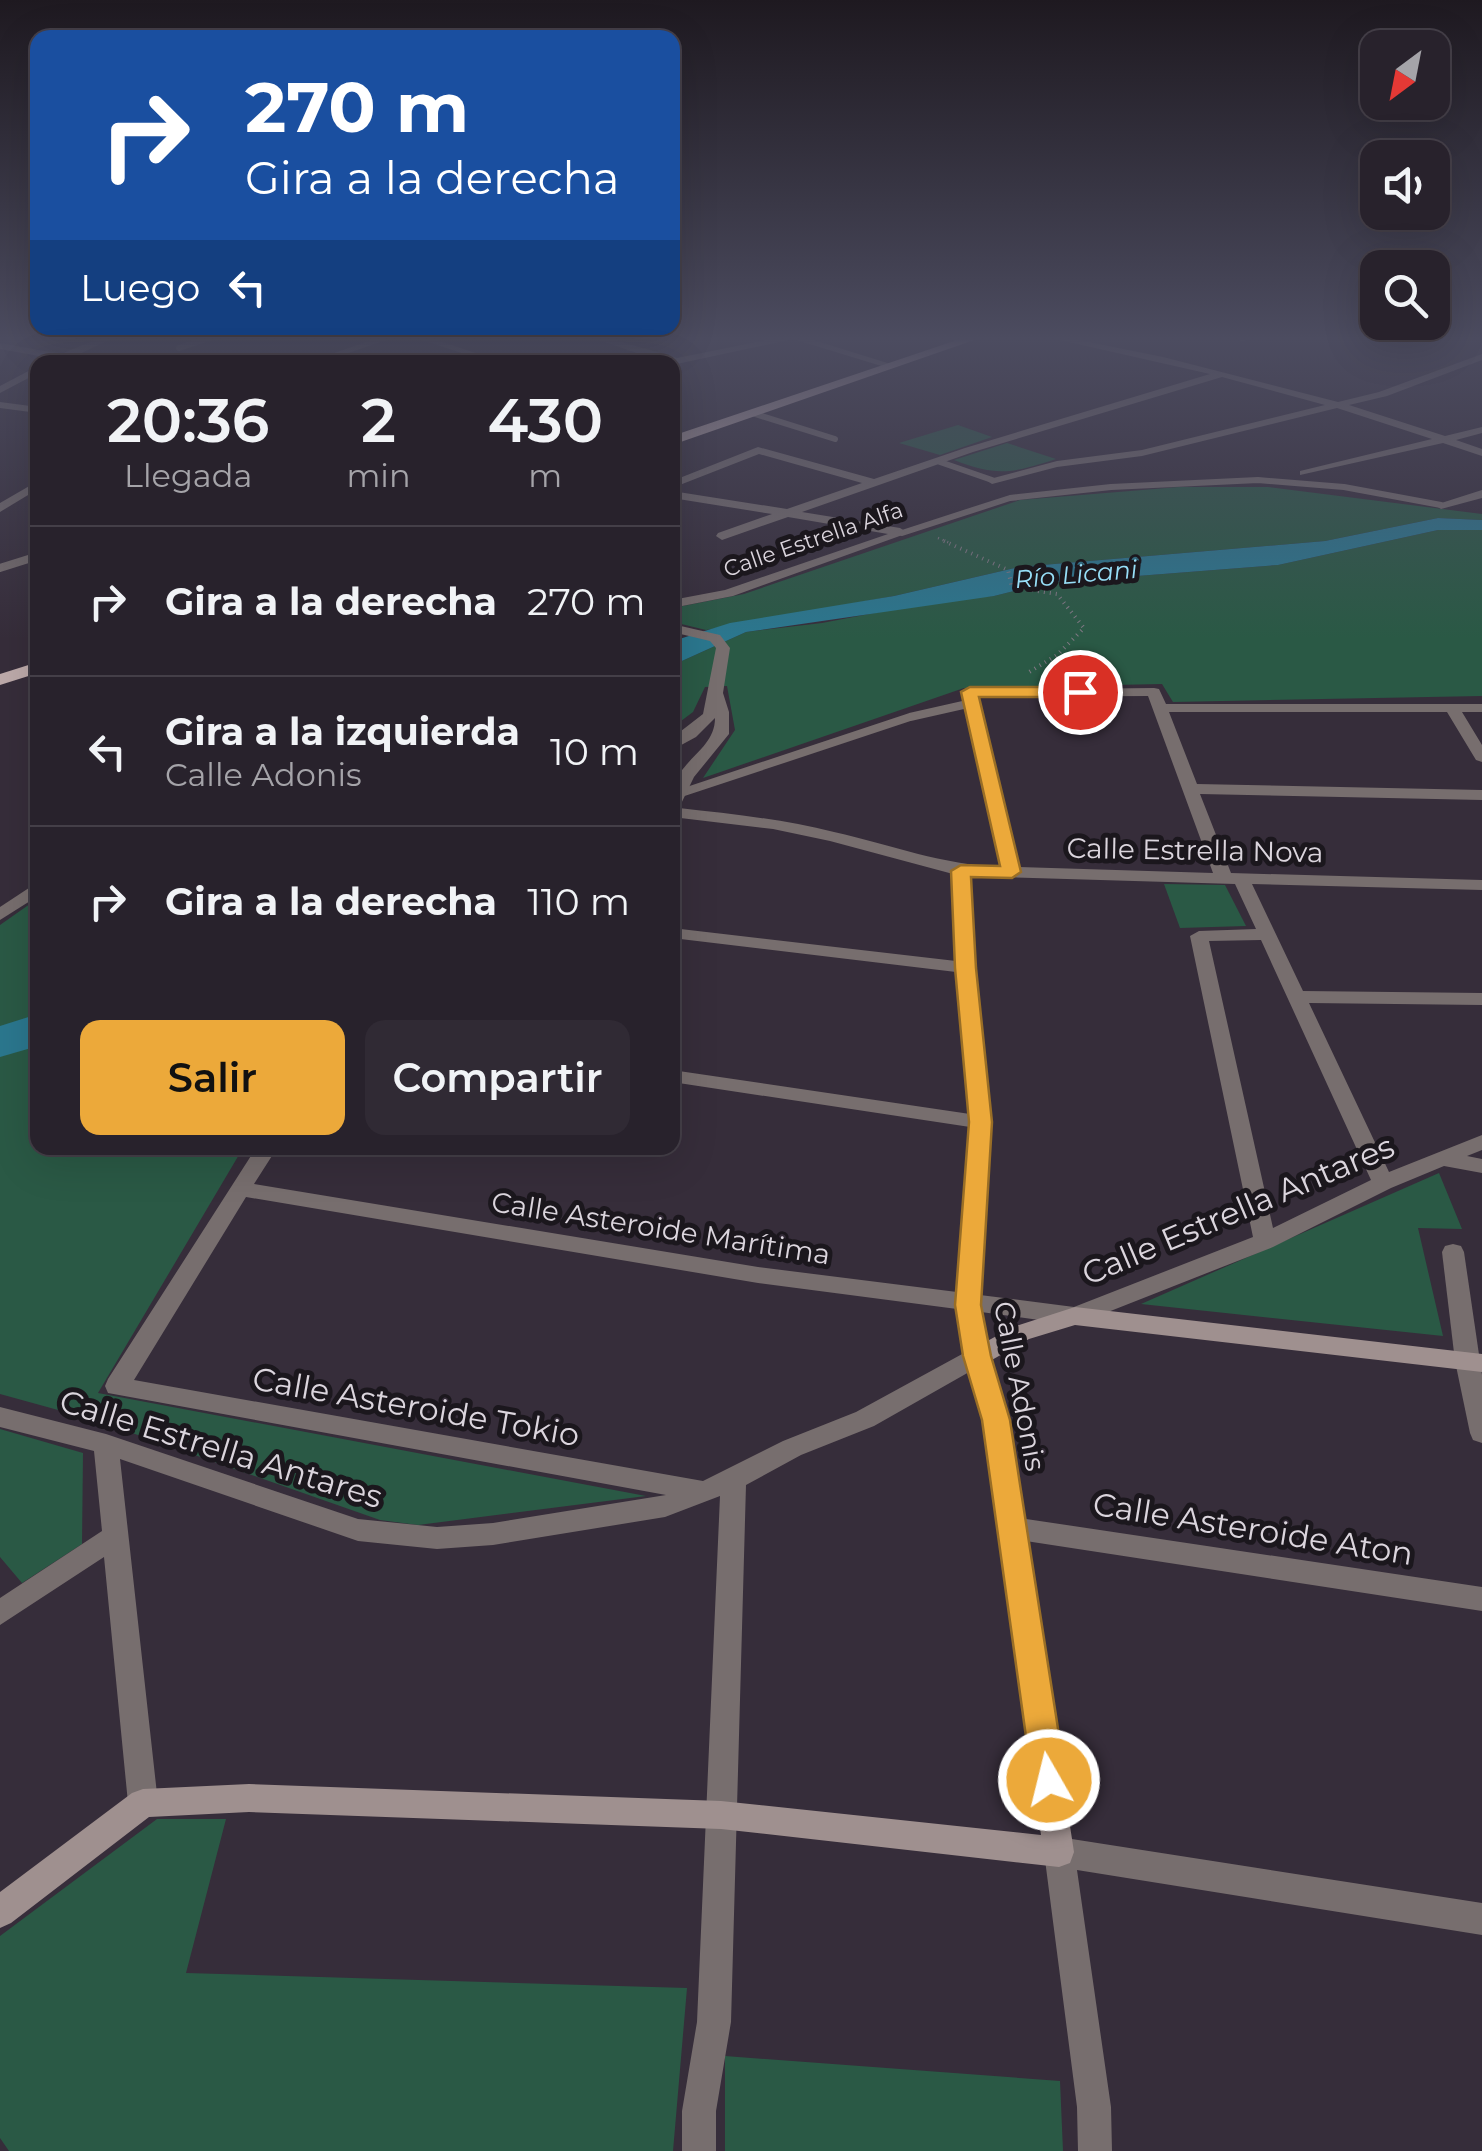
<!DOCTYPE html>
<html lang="es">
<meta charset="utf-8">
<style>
:root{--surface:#28222c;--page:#302a34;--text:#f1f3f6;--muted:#a5a4a9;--line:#443f48;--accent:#eca93a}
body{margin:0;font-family:Montserrat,sans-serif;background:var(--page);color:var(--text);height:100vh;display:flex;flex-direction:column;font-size:38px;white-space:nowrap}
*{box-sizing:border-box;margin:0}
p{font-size:32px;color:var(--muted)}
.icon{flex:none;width:55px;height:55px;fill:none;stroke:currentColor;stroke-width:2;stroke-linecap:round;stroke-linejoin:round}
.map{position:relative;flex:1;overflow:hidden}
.details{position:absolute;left:30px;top:355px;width:650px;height:800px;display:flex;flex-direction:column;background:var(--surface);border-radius:20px;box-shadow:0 10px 40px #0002,0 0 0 2px var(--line)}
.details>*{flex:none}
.top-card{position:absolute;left:30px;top:30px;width:650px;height:305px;border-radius:20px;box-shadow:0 10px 40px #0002,0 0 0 2px var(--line);background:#1a4fa0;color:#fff;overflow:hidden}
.needle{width:65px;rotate:212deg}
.buttons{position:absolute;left:1360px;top:30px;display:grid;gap:20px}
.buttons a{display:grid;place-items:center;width:90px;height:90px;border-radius:20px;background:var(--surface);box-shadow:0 10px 40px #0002,0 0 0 2px var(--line);font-size:50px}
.pin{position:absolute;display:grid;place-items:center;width:85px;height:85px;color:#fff;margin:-42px;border:5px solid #fff;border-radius:50%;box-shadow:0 2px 10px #0007}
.me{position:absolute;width:110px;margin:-55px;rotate:352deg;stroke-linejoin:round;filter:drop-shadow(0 0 8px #0008)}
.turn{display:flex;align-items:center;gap:35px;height:210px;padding:0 50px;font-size:45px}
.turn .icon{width:130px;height:130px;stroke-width:2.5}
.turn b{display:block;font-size:70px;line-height:85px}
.then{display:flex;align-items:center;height:95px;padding:0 50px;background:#0003;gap:20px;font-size:38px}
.eta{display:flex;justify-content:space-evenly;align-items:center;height:170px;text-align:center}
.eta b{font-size:60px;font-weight:600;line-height:70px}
.primary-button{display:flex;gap:20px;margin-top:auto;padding:20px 50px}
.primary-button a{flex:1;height:115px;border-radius:20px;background:var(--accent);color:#111;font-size:40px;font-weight:600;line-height:115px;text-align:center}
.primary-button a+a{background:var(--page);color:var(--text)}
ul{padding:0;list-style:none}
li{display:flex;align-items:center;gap:30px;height:150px;padding:0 50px;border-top:2px solid var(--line)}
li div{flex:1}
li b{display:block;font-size:38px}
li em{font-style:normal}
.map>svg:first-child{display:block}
</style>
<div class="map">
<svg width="1482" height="2151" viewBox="0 0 1482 2151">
<rect width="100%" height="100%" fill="#362d3a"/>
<g fill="#2a5945">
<polygon points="958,425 992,437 940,455 899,443"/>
<path d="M1007,443L1056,459C1013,473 997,477 954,460Z"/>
<polygon points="1179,487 1268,487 1482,514 1482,520 1438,518 1325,541 1019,567 894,596 706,630 673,622 673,608 744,594 1020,500"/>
<polygon points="1438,530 1482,530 1482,696 1173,702 1162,684 964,688 703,778 735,730 727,686 705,687 693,712 673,727 673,665 746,632 822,623 948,599 994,596 1047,583 1278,565"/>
<polygon points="1164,884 1225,885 1246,926 1180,928"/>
<polygon points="37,899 38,1148 243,1148 98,1393 646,1496 418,1525 380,1520 98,1421 0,1394 0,925"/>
<polygon points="1439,1173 1462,1229 1418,1228 1443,1336 1141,1304"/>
<polygon points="0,1429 83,1453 82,1544 22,1583 0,1557"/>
<polygon points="157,1819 226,1819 186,1973 687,1988 673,2151 9,2151 0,2138 0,1936"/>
<polygon points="725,2056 1060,2081 1063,2151 725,2151"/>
</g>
<polygon fill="#2b778e" points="1438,518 1482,520 1482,530 1438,530 1278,565 1047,583 994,596 746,632 673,665 673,641 730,623 894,596 1019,567 1325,541"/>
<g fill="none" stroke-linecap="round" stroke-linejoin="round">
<polygon fill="#2b778e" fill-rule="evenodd" points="38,1014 38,1046 0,1057 0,1026"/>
<polyline stroke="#827a85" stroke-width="2.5" stroke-dasharray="1 4" stroke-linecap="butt" points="938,538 950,543"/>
<polyline stroke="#827a85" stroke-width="4" stroke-dasharray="1 5" stroke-linecap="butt" points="944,541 1008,570 1012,587 1057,594 1084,628 1057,655 1026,674"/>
<g stroke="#776e6e" stroke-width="6">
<polyline points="179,348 209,338"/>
<polyline points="752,413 835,439"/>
<polyline points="940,462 992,480"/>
<polyline points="902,533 1010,498 1111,487 1258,480 1344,487 1441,505"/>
</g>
<g stroke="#776e6e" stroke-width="8">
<polyline points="0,568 38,556"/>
<polyline points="678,794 910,717 972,703"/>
</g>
<g fill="#776e6e" fill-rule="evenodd">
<polygon points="100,338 113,338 73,357 91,362 72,362 0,349 0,343 61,354"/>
<polygon points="378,338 392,338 322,362 308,362"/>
<polygon points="416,338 430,338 503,362 489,362"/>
<polygon points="593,338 608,338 677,358 776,338 807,338 897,366 888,368 793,339 672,365"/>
<polygon points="1051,338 1069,338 1163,357 1338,402 1379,392 1482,354 1482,360 1387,396 1349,405 1445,436 1482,427 1482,433 1456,440 1482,449 1482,456 1443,443 1300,475 1300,471 1432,439 1337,408 1142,456 1057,467 992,484 986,480 1057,461 1142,450 1325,405 1222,377 973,452 802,512 900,528 908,533 733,596 672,608 672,600 725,590 888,534 788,517 722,540 716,536 718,533 772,514 672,498 672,491 787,509 862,483 759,454 672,488 672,481 758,447 874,479 965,448 1210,374"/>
<polygon points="1249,338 1242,342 1237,339 1238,338"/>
<polygon points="38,366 38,373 0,393 0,386"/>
<polygon points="0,402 38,407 38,413 0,408"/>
<polygon points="38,481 38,489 0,512 0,503"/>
<polygon points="1482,490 1482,498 1441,509 1435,505"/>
<path d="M672,624L720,635L730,648L723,693L729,712V734L694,777L679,808C731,814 783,819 834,832C893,845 941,865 1002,867L962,693L964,690L1154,688L1159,689L1166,704H1482V712H1462L1482,745V762L1476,760L1447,712H1169L1197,784L1482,790V800L1200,794L1231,873L1482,880V890L1252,884L1303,991L1482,993V1005L1309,1003L1389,1172L1482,1135V1150L1467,1156L1482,1159V1173L1444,1166L1391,1188L1273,1247L1075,1325L981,1312L989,1357L985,1363L874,1426L801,1455L746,1485L731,2022L716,2111V2151H682V2111L697,2022L720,1496L665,1517L493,1545L437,1549L358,1541L120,1459L158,1803L154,1813L143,1817L132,1813L128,1803L104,1557L0,1625V1598L102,1531L94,1451L0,1427V1407L106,1434L358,1519L437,1527L493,1523L666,1495L108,1393L105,1386L108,1379L256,1148H277L254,1184L758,1267L957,1292L970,1127L672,1082V1070L970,1114L956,972L672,938V928L956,961L953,874L830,841L773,829L672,817C672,807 670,794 674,785C683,758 715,748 715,718L696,737L672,750V738L703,714L716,648L710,641L672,632ZM1148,696L1213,873L1019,867L977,697ZM970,876L1235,884L1256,929L1199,931L1190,936L1253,1237L1074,1307L980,1295L991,1122L974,968ZM1261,940L1371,1180L1273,1228L1209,941ZM246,1197L758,1283L957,1309L964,1353L856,1412L783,1441L703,1481L134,1380Z"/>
<polygon points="38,882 38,896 0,920 0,907"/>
<polygon points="1453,1244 1461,1246 1464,1252 1482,1375 1482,1443 1473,1440 1470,1433 1455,1361 1442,1252 1445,1246"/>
<polygon points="1013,1517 1482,1587 1482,1611 1013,1539 1004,1536 1000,1528 1004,1520"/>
<polygon points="1059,1837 1482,1903 1482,1935 1077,1870 1111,2107 1112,2151 1078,2151 1077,2107 1044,1852 1048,1841"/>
</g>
<polygon fill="#9f908f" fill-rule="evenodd" points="1075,1307 1482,1354 1482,1372 1075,1325 1029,1339 990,1361 1008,1420 1074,1852 1070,1863 1059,1867 721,1829 249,1812 149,1817 11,1923 0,1928 0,1892 132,1793 143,1789 249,1784 721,1801 1041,1835 984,1420 965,1357 969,1351 1013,1327"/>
<g fill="#bdaaaa" fill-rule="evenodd">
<polygon points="963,338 980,338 672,445 672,436"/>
<polygon points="38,662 38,673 0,685 0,674"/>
</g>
</g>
<linearGradient id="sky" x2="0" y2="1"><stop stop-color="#1e1920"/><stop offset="0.53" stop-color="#4c4c60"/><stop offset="1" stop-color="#4c4c60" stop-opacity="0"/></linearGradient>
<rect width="1482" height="639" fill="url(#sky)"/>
<polygon fill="#eca93a" stroke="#996e26" stroke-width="2.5" points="970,687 1080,687 1088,692 1080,697 979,697 1021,872 1012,878 971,877 976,968 992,1122 981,1305 991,1356 1010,1420 1066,1780 1061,1791 1049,1796 1037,1791 1032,1780 982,1420 963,1356 955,1305 969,1122 955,968 951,871 961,865 1000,866 961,692"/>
<g text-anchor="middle" stroke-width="10" stroke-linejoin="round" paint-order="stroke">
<g font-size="22" fill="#dbd5dd" stroke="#1b171d">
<text transform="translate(813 539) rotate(-19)" y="8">Calle Estrella Alfa</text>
</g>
<g font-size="25" font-style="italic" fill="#97def7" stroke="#1b171d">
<text transform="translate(1076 574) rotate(-5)" y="9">Río Licani</text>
</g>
<g font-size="28" fill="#dbd5dd" stroke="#1b171d">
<text transform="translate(1195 850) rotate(1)" y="10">Calle Estrella Nova</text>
<text transform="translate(661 1228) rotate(9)" y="10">Calle Asteroide Marítima</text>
<text transform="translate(1020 1386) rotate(79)" y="10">Calle Adonis</text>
</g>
<g font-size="32" fill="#dbd5dd" stroke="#1b171d">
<text transform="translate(1238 1210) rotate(-23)" y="11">Calle Estrella Antares</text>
<text transform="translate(416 1407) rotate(10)" y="11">Calle Asteroide Tokio</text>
<text transform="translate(221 1449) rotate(17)" y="11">Calle Estrella Antares</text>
<text transform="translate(1253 1529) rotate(9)" y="11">Calle Asteroide Aton</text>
</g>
</g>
</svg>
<div class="buttons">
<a><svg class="needle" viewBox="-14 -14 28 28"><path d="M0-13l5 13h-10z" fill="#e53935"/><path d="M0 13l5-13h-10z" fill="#a5a4a9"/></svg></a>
<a><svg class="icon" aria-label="sound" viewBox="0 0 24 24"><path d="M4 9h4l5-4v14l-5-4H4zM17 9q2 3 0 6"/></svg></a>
<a><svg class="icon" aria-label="search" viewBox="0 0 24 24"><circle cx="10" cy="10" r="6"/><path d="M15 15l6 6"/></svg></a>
</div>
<div class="pin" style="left:1080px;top:692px;background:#d93025"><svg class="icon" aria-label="arrive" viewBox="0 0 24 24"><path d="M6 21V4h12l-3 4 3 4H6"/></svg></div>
<svg class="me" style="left:1049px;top:1780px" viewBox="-20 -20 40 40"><circle r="17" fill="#eca93a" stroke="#fff" stroke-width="3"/><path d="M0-11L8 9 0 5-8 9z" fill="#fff"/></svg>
<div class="top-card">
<div class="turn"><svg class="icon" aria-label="right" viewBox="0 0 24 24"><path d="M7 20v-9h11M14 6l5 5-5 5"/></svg><div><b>270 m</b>Gira a la derecha</div></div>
<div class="then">Luego<svg class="icon" aria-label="left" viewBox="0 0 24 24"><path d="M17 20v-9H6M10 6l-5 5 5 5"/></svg></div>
</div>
<section class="details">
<div class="eta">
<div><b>20:36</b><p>Llegada</p></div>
<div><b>2</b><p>min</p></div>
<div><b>430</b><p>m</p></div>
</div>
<ul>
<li><svg class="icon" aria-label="right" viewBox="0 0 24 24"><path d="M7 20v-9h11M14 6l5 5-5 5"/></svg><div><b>Gira a la derecha</b></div><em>270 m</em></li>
<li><svg class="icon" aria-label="left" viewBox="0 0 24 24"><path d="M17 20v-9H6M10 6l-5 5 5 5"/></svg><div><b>Gira a la izquierda</b><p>Calle Adonis</p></div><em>10 m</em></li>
<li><svg class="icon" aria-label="right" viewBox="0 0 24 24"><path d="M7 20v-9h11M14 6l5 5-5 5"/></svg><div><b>Gira a la derecha</b></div><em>110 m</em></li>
</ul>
<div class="primary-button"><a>Salir</a><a>Compartir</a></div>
</section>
</div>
